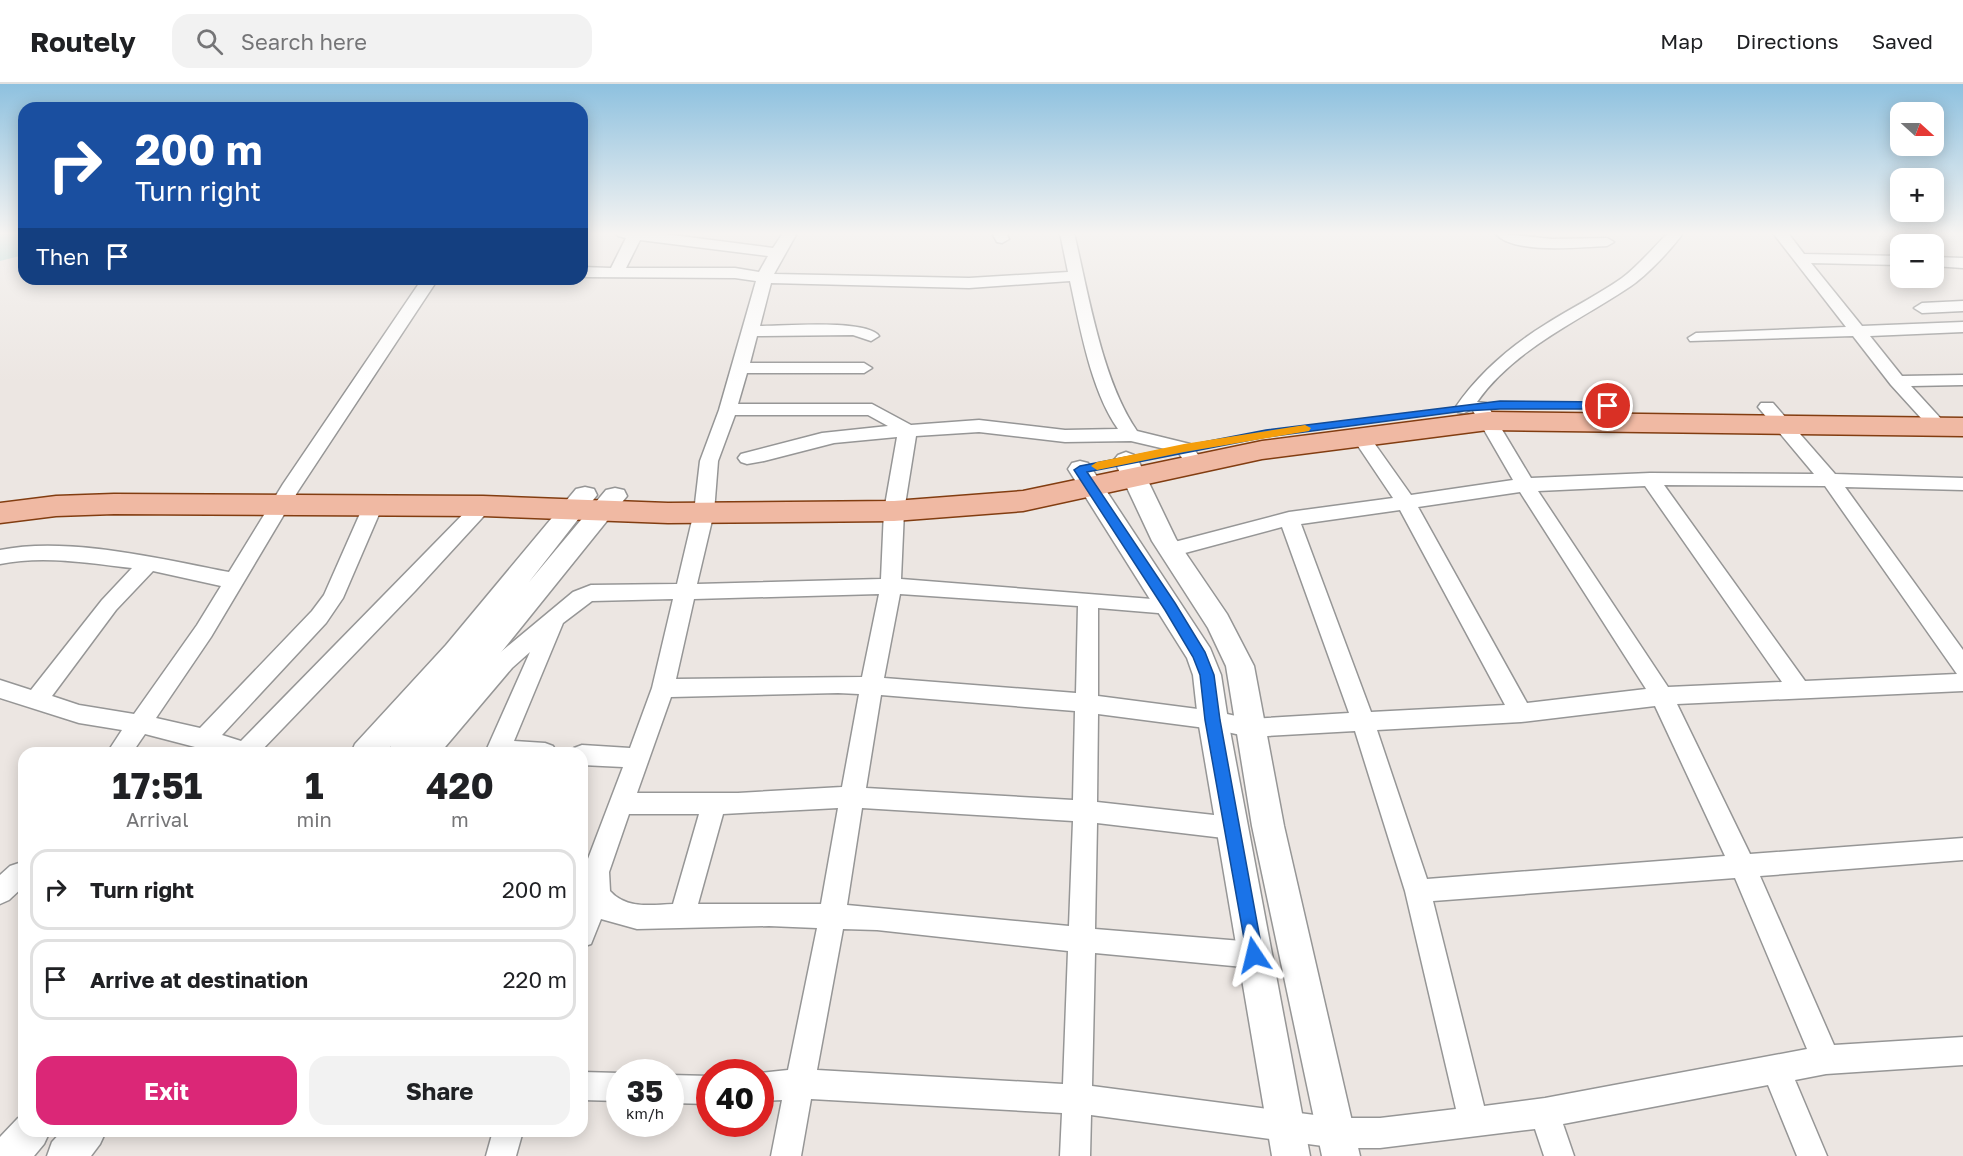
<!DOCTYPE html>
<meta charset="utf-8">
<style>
:root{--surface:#fff;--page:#f2f2f2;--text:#202124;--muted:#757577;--line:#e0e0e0;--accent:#db2777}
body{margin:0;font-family:"Golos Text",sans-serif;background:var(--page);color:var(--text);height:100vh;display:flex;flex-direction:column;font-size:22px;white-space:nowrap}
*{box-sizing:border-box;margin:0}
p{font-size:20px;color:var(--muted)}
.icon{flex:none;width:33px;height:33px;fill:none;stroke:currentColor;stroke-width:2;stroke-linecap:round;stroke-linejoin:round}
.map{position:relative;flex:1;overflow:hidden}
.panel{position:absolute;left:18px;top:663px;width:570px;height:390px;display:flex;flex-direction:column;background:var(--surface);border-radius:18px;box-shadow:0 3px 15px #0003}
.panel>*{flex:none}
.top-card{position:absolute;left:18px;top:18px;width:570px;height:183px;border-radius:18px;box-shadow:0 3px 15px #0003;background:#1a4fa0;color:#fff;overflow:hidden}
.needle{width:39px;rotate:111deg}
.fabs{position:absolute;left:1890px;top:18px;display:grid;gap:12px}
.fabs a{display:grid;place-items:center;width:54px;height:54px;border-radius:12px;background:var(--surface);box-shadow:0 3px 15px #0003;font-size:30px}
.speed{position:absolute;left:606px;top:975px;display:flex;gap:12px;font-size:30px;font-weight:700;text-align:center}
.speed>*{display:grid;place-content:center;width:78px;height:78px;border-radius:50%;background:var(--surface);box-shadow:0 3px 15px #0003;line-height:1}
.speed small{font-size:15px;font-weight:400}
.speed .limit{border:9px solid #d22;background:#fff;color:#111}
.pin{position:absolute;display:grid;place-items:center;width:51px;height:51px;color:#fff;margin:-26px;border:3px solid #fff;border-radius:50%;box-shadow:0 2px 6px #0007}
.me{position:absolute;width:66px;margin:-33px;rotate:350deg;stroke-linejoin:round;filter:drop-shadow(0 0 4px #0008)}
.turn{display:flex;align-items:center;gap:21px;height:126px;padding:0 18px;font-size:27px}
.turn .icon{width:78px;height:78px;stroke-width:2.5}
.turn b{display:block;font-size:42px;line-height:51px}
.then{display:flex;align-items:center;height:57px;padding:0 18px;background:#0003;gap:12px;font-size:22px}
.eta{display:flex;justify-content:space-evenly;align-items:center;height:102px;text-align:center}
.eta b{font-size:36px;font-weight:700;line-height:42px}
.primary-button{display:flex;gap:12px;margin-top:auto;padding:12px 18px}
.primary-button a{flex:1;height:69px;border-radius:18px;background:var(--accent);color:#fff;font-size:24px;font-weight:700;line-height:69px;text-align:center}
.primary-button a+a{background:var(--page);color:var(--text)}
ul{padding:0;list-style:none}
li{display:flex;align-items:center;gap:18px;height:81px;margin:0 12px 9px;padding:0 6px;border:3px solid var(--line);border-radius:18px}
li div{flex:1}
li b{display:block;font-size:22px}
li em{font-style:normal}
header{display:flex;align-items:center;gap:36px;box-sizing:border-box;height:84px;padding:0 30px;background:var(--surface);border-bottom:2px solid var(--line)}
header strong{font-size:28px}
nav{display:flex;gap:33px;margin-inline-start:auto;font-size:21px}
.search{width:420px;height:54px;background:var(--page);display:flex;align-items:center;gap:15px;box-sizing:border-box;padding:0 21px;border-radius:18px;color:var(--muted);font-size:22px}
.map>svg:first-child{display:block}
</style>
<header>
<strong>Routely</strong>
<div class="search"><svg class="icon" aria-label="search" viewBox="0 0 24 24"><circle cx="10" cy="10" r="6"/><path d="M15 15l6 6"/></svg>Search here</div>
<nav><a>Map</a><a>Directions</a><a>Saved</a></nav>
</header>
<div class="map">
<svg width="1963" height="1072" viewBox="0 0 1963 1072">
<rect width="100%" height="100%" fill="#ece6e2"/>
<polygon fill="#a7d5d2" points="0,149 24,149 24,171 0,177"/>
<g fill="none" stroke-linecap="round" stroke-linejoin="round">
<g stroke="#969696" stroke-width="3">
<g id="minor">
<path d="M616,149H657L773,164L783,149H797L774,190L969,194L1068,188L1060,149H1074C1088,208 1102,297 1137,347L1190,360L1205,380L1203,384H1189L1178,368L1131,357L1065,358L979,348L916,352L904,427L901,495L1177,517L1180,522L1177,527L1170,530L1098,524V612L1213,627L1250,635L1349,629L1282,443L1170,473L1163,471L1160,466L1163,461L1289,428L1393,414L1352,353L1355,349H1367L1411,411L1513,396L1472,325L1464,329L1458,328L1455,324C1478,290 1512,261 1546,240C1571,224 1598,211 1622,194C1638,182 1653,164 1668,149H1683C1672,165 1647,191 1631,202C1579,237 1514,265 1477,318L1486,319L1531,394L1650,389L1814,390L1758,323L1761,319H1773L1835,390L1963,394V406L1845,403L1963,566V607L1677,620L1750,770L1963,754V776L1760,792L1834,961L1963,953V981L1826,990L1795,996L1827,1072H1797L1768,1001L1563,1040L1574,1072H1544L1535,1045L1380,1064H1338L1091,1031L1090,1072H1060L1062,1029L811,1015L801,1072H771L782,1016L760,1017V989L788,986L817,844L769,842L637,845L601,835L591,860L582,863L583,788L623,683L582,681V669H571L574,664L582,661L630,664L652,604L673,515L592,517L563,539L514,657L545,659L553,662L557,669H485L530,568L512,584L440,669H414L418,662L496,572L573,508L591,501L677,500L694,428L700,377L719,326L756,197L735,194L582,193V183L611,184L626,154L618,152ZM640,156L768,172L759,188L735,184H626ZM1070,197C1080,243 1091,307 1118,345L1065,346L979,336L911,341L872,320H738L747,289H864L872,284L864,279H750L757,252L853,251L871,257L879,252C867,235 783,242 760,242L771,199L969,204ZM735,331H868L888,342L822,349L741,370L738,374L741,378L747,380L764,377L834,359L897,353L884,427L881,495L697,500L714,428L718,377ZM1664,401L1825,402L1957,590L1805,597ZM1645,402L1782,598L1668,603L1538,407ZM1520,408L1646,605L1527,619L1418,423ZM1400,426L1505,621L1371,628L1301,440ZM879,510L862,593L676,595L694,515ZM900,510L1078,522L1076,609L884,594ZM838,609L859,610L842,703L738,709H637L671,613ZM881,611L1075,627L1073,716L866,704ZM1655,622L1725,772L1427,795L1377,646L1521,638ZM1098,630L1213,645L1250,653L1355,647L1405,807L1456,1025L1380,1034H1338L1092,1002L1095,869L1254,884L1263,880L1267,871L1263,862L1254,858L1095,845L1097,739L1232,755L1241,752L1244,744L1241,736L1232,733L1097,718ZM838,724L821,820H698L723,730ZM862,724L1073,737L1069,842L847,821ZM629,730H699L673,820C650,821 626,825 610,807L609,788ZM1735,794L1807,965L1545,1014L1484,1022L1433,817ZM843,845L877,846L1068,867L1063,1000L817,986Z"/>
<polygon points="992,149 1006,149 1009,155 1002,159 997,158"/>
<path d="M1495,149L1552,155L1607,154L1614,158L1607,162C1580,163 1513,171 1495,149Z"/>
<polygon points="1773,149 1788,149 1804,170 1900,172 1900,181 1811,179 1862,242 1963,238 1963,248 1870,252 1902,292 1963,291 1963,301 1911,302 1943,337 1946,341 1943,345 1931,345 1891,301 1853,252 1690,257 1688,254 1696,249 1846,243"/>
<polygon points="1934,173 1963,174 1963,184 1934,182"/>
<path d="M422,195H438L298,407L211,553L156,634L200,644L312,527L324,511L366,416L373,414L380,416L383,421L343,514L326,539L222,651L241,657L476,417L483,415L490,417L493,422L415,507L259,669H218L145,650L132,669H107L122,646L79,639L0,614V596L31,606L102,516L132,484C88,479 43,471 0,480V466C67,452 162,475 229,488L283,400ZM153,487L221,502L197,541L134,630L79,621L52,612L116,526Z"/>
<polygon points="1963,217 1963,227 1922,229 1914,224 1922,219"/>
<polygon points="19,779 24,780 24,802 9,816 0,820 0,791 10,782"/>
<polygon points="582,988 620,989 620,1017 582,1016"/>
<polygon points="670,991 710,992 710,1020 670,1019"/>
<polygon points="493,1047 523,1047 516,1072 486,1072"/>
</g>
</g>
<g stroke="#969696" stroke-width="3">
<g id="tertiary">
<polygon points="1126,368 1134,371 1138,376 1176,455 1227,530 1254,582 1284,742 1360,1072 1322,1072 1252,742 1226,582 1208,544 1152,457 1114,376 1118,371"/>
<polygon points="1080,377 1088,379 1210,564 1221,591 1228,636 1310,1072 1272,1072 1198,636 1193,591 1187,574 1068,385 1072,379"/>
<polygon points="585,403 594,405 597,411 529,498 606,406 615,404 624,406 627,412 420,669 387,669 391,662 384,669 351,669 355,660 446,561 576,405"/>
<polygon points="24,1031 24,1047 50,1047 44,1060 34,1072 0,1072 0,1053 18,1034"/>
<polygon points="62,1047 106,1047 100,1060 91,1072 47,1072 52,1058"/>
</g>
</g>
<g stroke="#823d11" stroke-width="3">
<polygon id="primary" points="1488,328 1963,334 1963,352 1488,346 1262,375 1023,427 894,437 668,439 483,432 114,430 56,432 0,439 0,419 56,412 114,410 483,412 668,419 894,417 1023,407 1262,357"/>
</g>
<use href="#minor" fill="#fff" fill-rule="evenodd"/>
<use href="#tertiary" fill="#fff" fill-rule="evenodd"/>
<use href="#primary" fill="#f0b9a3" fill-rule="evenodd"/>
</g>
<linearGradient id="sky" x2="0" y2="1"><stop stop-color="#8ec1df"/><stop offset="0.5" stop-color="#f6f4f2"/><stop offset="1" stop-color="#f6f4f2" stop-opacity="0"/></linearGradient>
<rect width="1963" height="299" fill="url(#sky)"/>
<polygon fill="#1a73e8" stroke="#114b97" stroke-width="1.5" points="1500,317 1608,318 1614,322 1608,325 1500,325 1464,327 1266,353 1087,388 1175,519 1205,568 1214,591 1220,636 1263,871 1260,877 1254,880 1248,877 1205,636 1200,591 1193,573 1165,526 1074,386 1080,382 1266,346"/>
<polygon fill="#f59e0b" points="1305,341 1311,344 1309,347 1184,368 1097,386 1091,382 1097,378 1184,360"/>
</svg>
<div class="fabs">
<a><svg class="needle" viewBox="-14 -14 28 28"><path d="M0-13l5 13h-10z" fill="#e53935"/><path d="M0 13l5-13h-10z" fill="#757577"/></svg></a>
<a>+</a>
<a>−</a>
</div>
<div class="speed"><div>35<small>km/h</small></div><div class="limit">40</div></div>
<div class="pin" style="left:1608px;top:322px;background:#d93025"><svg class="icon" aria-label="arrive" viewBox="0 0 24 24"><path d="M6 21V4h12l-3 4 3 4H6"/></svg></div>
<svg class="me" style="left:1254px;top:871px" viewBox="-20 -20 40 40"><path d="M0-17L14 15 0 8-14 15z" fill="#1a73e8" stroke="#fff" stroke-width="4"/></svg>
<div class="top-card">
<div class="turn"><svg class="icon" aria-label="right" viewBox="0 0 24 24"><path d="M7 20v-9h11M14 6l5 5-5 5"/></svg><div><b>200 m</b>Turn right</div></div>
<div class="then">Then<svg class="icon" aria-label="arrive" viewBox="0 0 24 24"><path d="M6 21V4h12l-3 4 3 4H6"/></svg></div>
</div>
<section class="panel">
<div class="eta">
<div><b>17:51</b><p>Arrival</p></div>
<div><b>1</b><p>min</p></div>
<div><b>420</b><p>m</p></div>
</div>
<ul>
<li><svg class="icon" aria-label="right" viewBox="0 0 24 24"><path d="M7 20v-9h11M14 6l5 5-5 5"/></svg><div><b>Turn right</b></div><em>200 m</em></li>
<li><svg class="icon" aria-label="arrive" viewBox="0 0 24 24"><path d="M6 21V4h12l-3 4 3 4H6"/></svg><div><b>Arrive at destination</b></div><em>220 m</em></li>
</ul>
<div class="primary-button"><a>Exit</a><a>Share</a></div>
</section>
</div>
